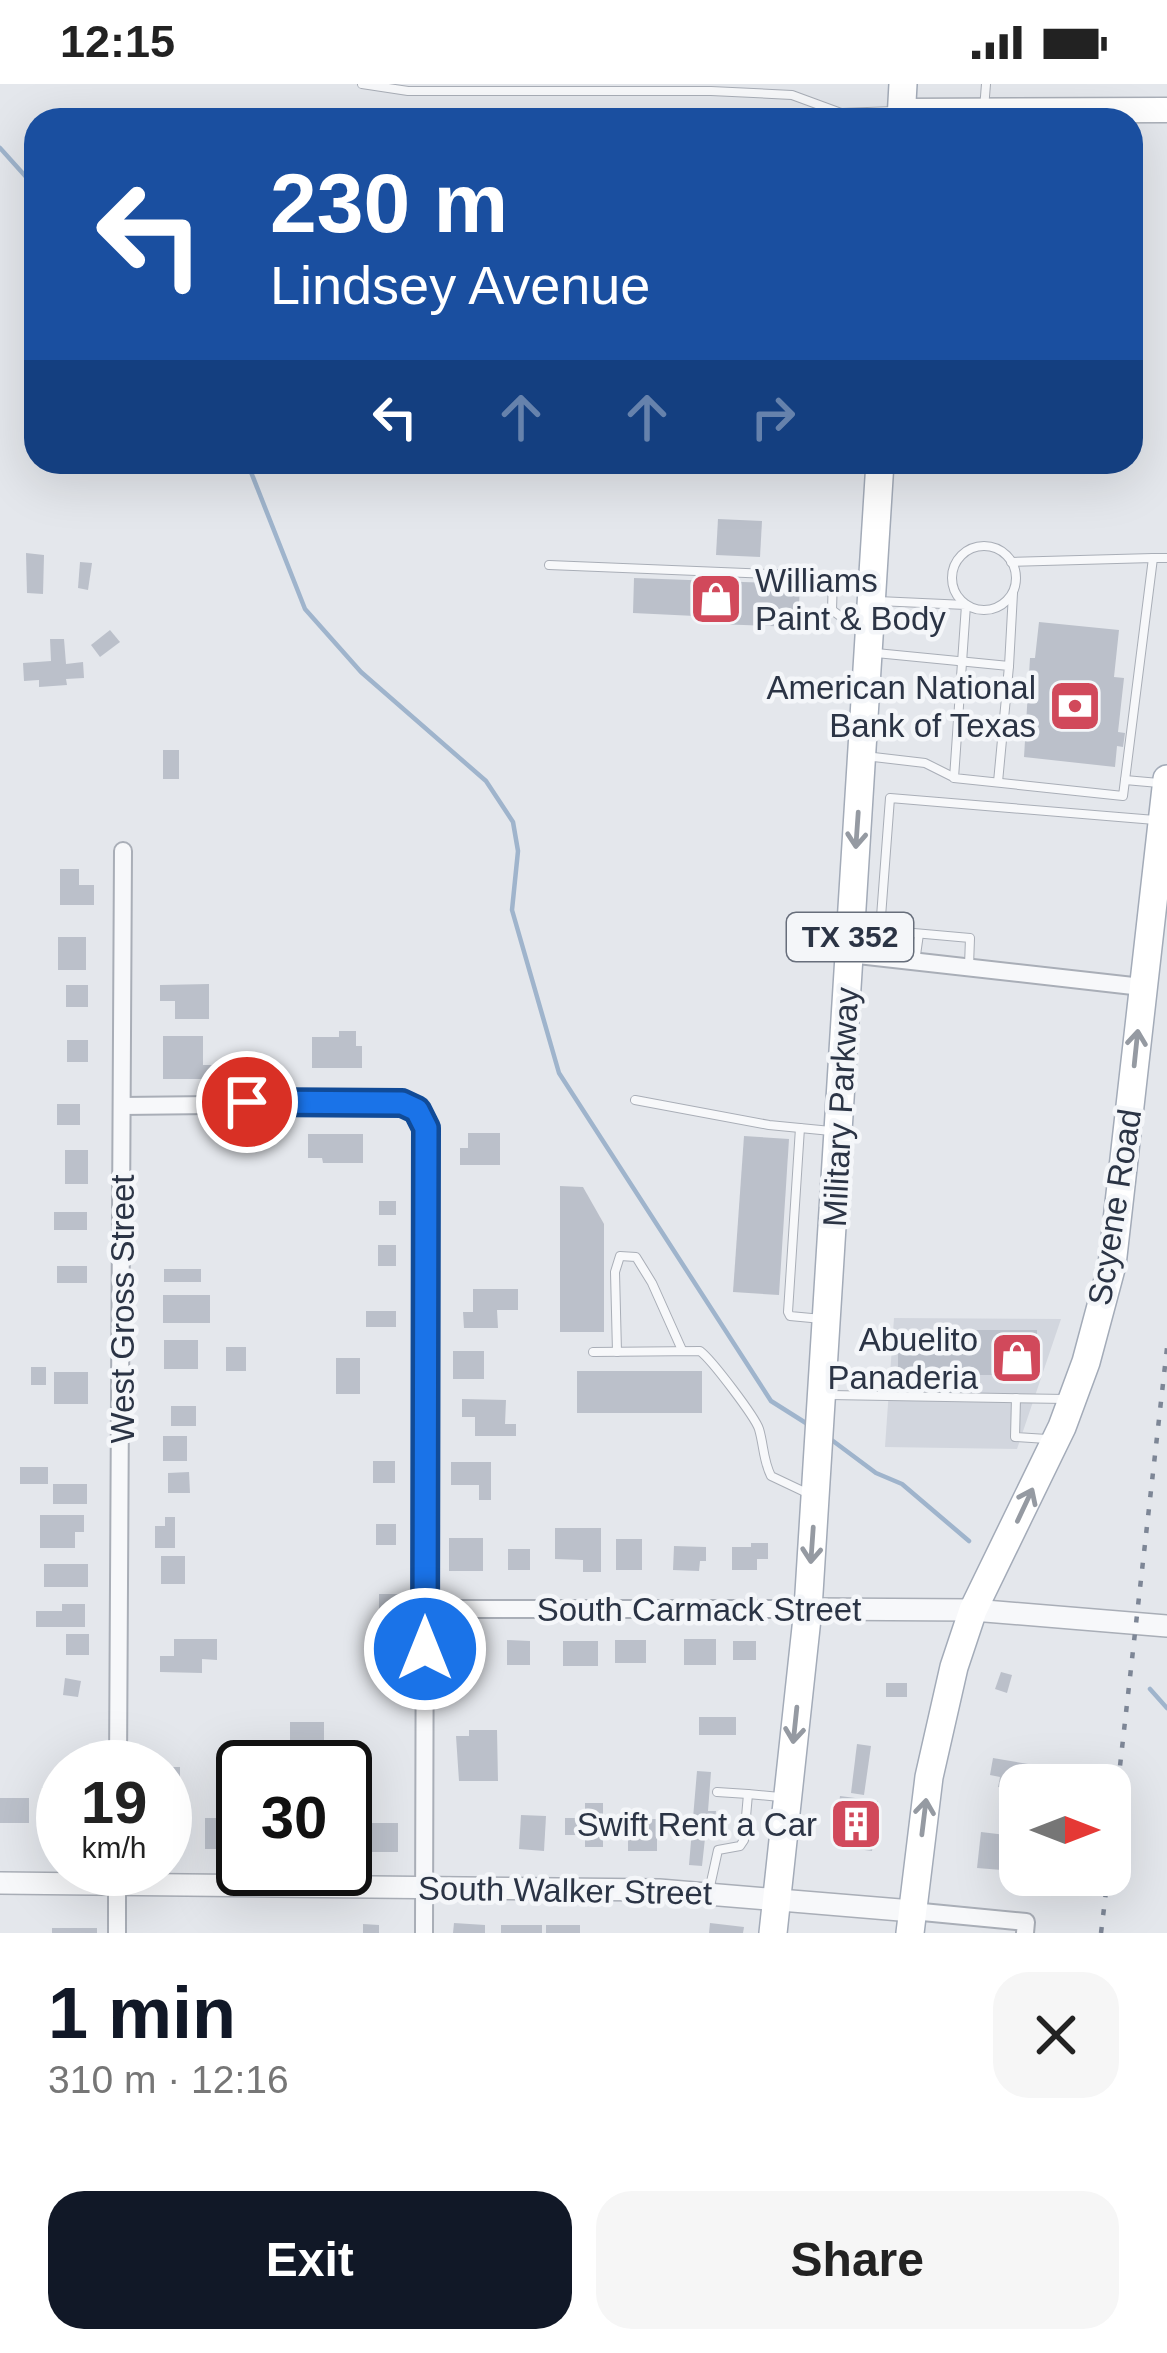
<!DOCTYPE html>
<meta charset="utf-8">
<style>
:root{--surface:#fff;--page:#f6f6f6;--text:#222;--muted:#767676;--accent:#111827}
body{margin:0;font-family:Arial,sans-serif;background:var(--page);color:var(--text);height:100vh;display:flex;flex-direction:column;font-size:45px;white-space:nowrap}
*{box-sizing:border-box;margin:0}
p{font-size:39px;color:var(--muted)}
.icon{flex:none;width:66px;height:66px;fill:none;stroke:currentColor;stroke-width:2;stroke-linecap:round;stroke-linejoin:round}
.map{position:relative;height:1849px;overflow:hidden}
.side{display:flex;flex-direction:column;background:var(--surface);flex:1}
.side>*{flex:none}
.top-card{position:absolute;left:24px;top:24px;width:1119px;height:366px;border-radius:36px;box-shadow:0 12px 48px #0002;background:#1a4fa0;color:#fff;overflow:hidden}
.needle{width:78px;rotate:90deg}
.controls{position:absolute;left:999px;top:1680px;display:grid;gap:24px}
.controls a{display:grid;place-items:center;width:132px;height:132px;border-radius:24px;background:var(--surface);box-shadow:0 12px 48px #0002;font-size:60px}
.speed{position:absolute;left:36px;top:1656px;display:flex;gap:24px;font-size:60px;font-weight:700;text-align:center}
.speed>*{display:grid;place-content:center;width:156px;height:156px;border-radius:50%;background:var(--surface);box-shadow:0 12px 48px #0002;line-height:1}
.speed small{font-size:30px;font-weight:400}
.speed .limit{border:6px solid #111;border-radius:18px;background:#fff;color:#111}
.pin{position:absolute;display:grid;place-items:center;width:102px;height:102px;color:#fff;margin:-51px;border:6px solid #fff;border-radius:50%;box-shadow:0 3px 12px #0007}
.me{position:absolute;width:132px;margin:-66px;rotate:0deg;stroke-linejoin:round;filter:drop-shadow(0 0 9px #0008)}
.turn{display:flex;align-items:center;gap:42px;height:252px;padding:0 48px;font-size:54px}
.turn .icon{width:156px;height:156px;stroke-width:2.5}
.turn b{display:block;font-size:84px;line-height:102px}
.lanes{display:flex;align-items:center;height:114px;padding:0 48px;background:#0003;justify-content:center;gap:60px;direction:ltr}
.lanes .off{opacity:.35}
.round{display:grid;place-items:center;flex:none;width:126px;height:126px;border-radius:36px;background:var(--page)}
.overview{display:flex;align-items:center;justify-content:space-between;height:204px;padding:0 48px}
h1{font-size:72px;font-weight:800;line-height:90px;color:var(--accent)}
.primary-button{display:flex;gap:24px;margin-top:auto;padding:24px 48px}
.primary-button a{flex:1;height:138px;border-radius:36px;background:var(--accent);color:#fff;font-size:48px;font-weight:800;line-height:138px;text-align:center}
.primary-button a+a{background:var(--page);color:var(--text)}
.status{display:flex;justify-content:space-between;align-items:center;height:84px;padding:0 60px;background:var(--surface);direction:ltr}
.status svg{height:33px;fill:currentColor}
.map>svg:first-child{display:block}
</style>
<div class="status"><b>12:15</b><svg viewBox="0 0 49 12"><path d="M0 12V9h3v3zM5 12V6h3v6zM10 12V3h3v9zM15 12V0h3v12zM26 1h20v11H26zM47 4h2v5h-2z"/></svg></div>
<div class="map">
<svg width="1167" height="1849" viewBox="0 0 1167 1849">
<rect width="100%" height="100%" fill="#e4e7ec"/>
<polygon fill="#d2d6de" points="894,1234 1061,1235 1017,1365 885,1363"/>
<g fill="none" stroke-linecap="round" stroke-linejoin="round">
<g stroke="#9fb4cc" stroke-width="4.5">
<polyline points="0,64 36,104"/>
<polyline points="247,378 305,525 361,588 486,697 513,738 518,767 512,826 559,989 771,1317 809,1341"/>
<polyline points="829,1354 876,1389 902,1400 969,1457"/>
<polyline points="1150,1605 1167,1624"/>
</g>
</g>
<g fill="#bbc0ca">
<polygon points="718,435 762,437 760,473 716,471"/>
<polygon points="26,469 44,471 43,510 27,509"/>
<polygon points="80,478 92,479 88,506 78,504"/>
<polygon points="634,494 800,500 798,543 716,540 716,533 633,529"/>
<polygon points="1039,538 1119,546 1114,593 1124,594 1118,648 1125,649 1123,663 1117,662 1115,683 1024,673 1030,574 1035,574"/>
<polygon points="110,546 120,558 100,573 91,561"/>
<polygon points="50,555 64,555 66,580 83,578 84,594 66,595 67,601 39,603 39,596 24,597 23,579 51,577"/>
<rect x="163" y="666" width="16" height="29"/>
<polygon points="60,785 79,785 79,801 94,801 94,821 60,821"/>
<rect x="58" y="853" width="28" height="33"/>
<polygon points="209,900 209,935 175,935 175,917 160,917 160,901"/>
<rect x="66" y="901" width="22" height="22"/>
<polygon points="339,947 356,947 356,962 362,962 362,984 312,984 312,953 339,953"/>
<polygon points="163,952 203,952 203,981 214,981 214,995 163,995"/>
<rect x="67" y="956" width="21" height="22"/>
<rect x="57" y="1020" width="23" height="21"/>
<polygon points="468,1049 500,1049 500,1081 460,1081 460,1064 468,1064"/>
<polygon points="308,1050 363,1050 363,1079 323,1079 322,1074 308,1074"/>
<polygon points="744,1052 789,1055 779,1211 733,1208"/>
<rect x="65" y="1066" width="23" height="34"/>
<polygon points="560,1102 583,1103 604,1140 604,1248 560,1248"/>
<rect x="379" y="1117" width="17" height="14"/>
<rect x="54" y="1128" width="33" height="18"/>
<rect x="378" y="1161" width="18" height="21"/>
<rect x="57" y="1182" width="30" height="17"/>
<rect x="164" y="1185" width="37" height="13"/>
<polygon points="473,1205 518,1205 518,1226 497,1226 498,1244 464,1244 463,1228 473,1228"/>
<rect x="163" y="1211" width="47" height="28"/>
<rect x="366" y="1227" width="30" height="16"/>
<rect x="898" y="1246" width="139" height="45"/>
<rect x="164" y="1256" width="34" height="29"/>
<rect x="226" y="1263" width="20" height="24"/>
<rect x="453" y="1267" width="31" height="28"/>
<rect x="336" y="1274" width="24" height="36"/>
<rect x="31" y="1283" width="15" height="18"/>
<rect x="577" y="1287" width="125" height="42"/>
<rect x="54" y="1288" width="34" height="32"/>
<polygon points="462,1315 506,1316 505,1340 516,1340 516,1352 475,1352 475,1333 462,1333"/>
<rect x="171" y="1322" width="25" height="20"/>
<rect x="163" y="1352" width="24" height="25"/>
<rect x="373" y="1377" width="22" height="22"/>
<polygon points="451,1378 491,1378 491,1416 479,1416 479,1401 451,1401"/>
<rect x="20" y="1383" width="28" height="17"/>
<polygon points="189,1388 190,1409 168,1409 168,1389"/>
<rect x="53" y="1400" width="34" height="20"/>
<polygon points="40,1431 84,1431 84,1448 75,1448 75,1464 40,1464"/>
<polygon points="165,1433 175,1433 175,1464 155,1464 155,1442 165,1442"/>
<rect x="376" y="1440" width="20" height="21"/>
<polygon points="555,1444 601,1444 601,1488 583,1488 583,1476 555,1475"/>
<rect x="449" y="1454" width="34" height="33"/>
<rect x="616" y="1455" width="26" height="31"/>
<polygon points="751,1459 768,1459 768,1475 757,1475 757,1486 732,1486 732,1463 751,1463"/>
<polygon points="674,1462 706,1463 706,1477 700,1477 699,1487 673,1486"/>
<rect x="508" y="1465" width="22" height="21"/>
<rect x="161" y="1472" width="24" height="28"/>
<rect x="44" y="1480" width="44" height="23"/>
<rect x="379" y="1510" width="20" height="29"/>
<polygon points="62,1520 85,1520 85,1543 36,1543 36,1527 62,1527"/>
<rect x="66" y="1550" width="23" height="21"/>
<polygon points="174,1555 217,1555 217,1576 202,1575 202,1589 160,1588 160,1572 174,1572"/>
<rect x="684" y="1555" width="32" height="26"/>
<polygon points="507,1556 530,1557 530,1581 507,1581"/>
<rect x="615" y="1556" width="31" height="23"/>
<rect x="449" y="1557" width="33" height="22"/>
<rect x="563" y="1557" width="35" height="25"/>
<rect x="733" y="1557" width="23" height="19"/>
<polygon points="1001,1588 1012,1591 1007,1609 995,1605"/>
<polygon points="65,1594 81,1597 78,1613 63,1611"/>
<rect x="886" y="1599" width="21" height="14"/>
<rect x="699" y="1633" width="37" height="18"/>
<rect x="290" y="1638" width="34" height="19"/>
<polygon points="469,1646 497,1646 498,1697 459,1697 456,1652 469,1652"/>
<polygon points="857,1660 871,1662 864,1711 851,1709"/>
<polygon points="993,1674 1028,1680 1020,1706 998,1703 1000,1693 990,1691"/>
<rect x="165" y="1683" width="15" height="17"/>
<polygon points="697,1687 711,1688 708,1727 716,1727 714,1745 706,1745 702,1782 689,1781"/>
<polygon points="42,1703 63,1703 63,1749 57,1749 57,1757 42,1757"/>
<polygon points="840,1712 878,1717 872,1767 834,1762"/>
<rect x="0" y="1714" width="29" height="25"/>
<rect x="585" y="1719" width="18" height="44"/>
<polygon points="521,1731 546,1732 544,1767 519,1765"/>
<rect x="205" y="1734" width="22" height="31"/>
<rect x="565" y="1734" width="12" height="17"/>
<polygon points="619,1735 657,1735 657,1767 628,1767 628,1753 619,1753"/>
<rect x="368" y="1739" width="30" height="29"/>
<polygon points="981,1748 1006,1751 1002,1786 977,1784"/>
<polygon points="454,1839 485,1841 485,1849 453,1849"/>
<polygon points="710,1839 744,1843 743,1849 709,1849"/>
<polygon points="363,1840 379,1841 379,1849 363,1849"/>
<rect x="501" y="1841" width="41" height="8"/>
<rect x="546" y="1841" width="34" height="8"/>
<rect x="52" y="1844" width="45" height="5"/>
</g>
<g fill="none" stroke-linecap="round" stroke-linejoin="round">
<g stroke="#a9aeb7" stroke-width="10">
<g id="service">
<polyline points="362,0 408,7 711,7 792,11 841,29 894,27"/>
<polyline points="984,25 986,0"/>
<circle cx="984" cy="494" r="32"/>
<polyline points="1153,474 1167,474"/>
<polyline points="549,481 865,494"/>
<polyline points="833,493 832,526 840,532 863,534"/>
<polyline points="878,517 966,521 954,694 1123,712 1153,474 1011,478"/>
<polyline points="876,569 1009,582 998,698"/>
<polyline points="1009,582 1013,509"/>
<polyline points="865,672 925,679 953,693"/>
<polyline points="1125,696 1159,699"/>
<polyline points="915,878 919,850"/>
<polyline points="969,882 970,854 880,846 890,714 1155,736"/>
<polyline points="635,1016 769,1041 831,1047"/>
<polyline points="800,1044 788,1228 790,1232 822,1235"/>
<path d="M593,1268L700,1267C712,1276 755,1333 759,1345C764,1362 763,1376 771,1392L809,1410"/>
<polyline points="617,1268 615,1188 620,1172 636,1173 652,1199 682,1266"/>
<polyline points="830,1311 1067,1315"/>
<polyline points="1016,1314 1015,1353 1047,1355"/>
<polyline points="748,1710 780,1713"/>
<polyline points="709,1807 718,1766 740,1762 744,1756 748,1710 717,1708"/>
</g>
</g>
<g stroke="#a9aeb7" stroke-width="20">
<g id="minor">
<polyline points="849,870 1142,903"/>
<polyline points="122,1022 402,1019 417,1026 426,1044 424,1849"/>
<polyline points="425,1525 808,1525"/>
<polyline points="118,1683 123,767"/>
<polyline points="912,1827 1026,1838 1025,1849"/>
<polyline points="117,1849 117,1785"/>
</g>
</g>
<g stroke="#a9aeb7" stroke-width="24">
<g id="tertiary">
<polyline points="808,1525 973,1526 1167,1542"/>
<polyline points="0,1799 659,1806 912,1827"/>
</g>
</g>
<g stroke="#a9aeb7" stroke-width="27">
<polyline id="secondary" points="902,27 1167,26"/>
</g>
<g stroke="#a3abb8" stroke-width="30">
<g id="primary">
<polyline points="901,36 903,0"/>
<polyline points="773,1849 808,1525 880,378"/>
<polyline points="910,1849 929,1693 954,1583 973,1526 1062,1343 1086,1278 1112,1181 1167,695"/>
</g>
</g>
<use href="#service" stroke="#f7f8fa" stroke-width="8"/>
<use href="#minor" stroke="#f7f8fa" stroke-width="16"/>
<use href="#tertiary" stroke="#f7f8fa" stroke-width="21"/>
<use href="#secondary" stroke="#fff" stroke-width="24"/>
<use href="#primary" stroke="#fff" stroke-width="27"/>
<g stroke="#7d8696" stroke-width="4.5" stroke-dasharray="6 12" stroke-linecap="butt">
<polyline points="1110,1771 1167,1264"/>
<polyline points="1101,1849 1108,1791"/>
</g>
</g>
<defs><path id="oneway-shaft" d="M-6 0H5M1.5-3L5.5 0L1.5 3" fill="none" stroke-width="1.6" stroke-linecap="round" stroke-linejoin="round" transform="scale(3)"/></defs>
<g stroke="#959aa2">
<use href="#oneway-shaft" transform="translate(857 746) rotate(94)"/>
<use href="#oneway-shaft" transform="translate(1136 964) rotate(-84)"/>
<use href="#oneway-shaft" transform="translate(1025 1421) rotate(-65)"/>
<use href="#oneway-shaft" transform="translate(812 1461) rotate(94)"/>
<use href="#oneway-shaft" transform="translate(795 1641) rotate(96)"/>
<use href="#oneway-shaft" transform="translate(924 1733) rotate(-83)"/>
</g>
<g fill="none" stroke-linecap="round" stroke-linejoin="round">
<g stroke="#114b97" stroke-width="30">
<polyline id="route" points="247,1018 402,1019 417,1026 426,1044 425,1565"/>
</g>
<use href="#route" stroke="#1a73e8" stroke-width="21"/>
</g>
<defs>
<g id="shop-square" transform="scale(2.7)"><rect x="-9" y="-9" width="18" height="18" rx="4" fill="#d1495b" stroke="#f4f6f9"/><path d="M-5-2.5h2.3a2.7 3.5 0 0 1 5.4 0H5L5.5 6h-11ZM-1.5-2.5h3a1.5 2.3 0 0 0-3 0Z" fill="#fff"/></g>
<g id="bank-square" transform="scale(2.7)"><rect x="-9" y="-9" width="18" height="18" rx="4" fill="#d1495b" stroke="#f4f6f9"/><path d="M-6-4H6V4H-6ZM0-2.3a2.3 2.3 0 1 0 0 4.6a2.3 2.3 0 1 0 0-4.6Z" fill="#fff"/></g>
<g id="building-square" transform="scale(2.7)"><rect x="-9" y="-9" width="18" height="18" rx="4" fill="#d1495b" stroke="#f4f6f9"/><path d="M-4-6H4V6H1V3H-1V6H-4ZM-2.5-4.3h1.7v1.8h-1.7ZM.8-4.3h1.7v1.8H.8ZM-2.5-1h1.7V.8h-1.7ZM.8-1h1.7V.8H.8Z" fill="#fff"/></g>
</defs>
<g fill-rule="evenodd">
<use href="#shop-square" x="716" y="515"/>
<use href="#bank-square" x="1075" y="622"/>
<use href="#shop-square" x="1017" y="1274"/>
<use href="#building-square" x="856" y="1740"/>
</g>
<g text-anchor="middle" stroke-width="9" stroke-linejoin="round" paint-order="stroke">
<rect fill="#f4f6f9" stroke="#676e7b" stroke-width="3" x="787" y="829" width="126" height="48" rx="9"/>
<g font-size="30" font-weight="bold" fill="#2b3445">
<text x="850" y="863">TX 352</text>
</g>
<g font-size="33" fill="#2b3445" stroke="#f4f6f9" text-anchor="end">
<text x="755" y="508" text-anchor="start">Williams<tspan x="755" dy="38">Paint &amp; Body</tspan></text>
<text x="1036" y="615">American National<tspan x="1036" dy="38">Bank of Texas</tspan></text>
<text x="978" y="1267">Abuelito<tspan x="978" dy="38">Panaderia</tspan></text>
<text x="817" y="1752">Swift Rent a Car</text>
</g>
<g font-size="33" fill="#2b3445" stroke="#f4f6f9">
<text transform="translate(840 1023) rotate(-87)" y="12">Military Parkway</text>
<text transform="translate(1114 1123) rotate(-81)" y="12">Scyene Road</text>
<text transform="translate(122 1225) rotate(-90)" y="12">West Gross Street</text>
<text x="699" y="1537">South Carmack Street</text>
<text transform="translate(565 1806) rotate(1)" y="12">South Walker Street</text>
</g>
</g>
</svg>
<div class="controls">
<a><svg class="needle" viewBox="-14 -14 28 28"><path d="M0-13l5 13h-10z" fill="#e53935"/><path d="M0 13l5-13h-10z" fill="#767676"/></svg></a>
</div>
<div class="speed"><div>19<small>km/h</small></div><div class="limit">30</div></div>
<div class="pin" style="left:247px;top:1018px;background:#d93025"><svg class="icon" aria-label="arrive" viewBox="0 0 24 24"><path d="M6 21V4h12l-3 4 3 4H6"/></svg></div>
<svg class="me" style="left:425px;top:1565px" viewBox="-20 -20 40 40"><circle r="17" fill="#1a73e8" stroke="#fff" stroke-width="3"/><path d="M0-11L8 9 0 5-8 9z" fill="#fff"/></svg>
<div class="top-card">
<div class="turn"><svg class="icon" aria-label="left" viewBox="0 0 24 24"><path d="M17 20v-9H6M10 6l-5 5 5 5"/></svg><div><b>230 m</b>Lindsey Avenue</div></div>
<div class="lanes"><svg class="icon" aria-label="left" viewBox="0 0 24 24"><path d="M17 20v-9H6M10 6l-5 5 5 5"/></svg><svg class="icon off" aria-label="ahead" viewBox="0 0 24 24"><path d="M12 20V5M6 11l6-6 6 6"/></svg><svg class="icon off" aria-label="ahead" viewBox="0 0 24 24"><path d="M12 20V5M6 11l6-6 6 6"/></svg><svg class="icon off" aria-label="right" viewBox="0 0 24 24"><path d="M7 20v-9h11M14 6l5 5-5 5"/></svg></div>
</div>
</div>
<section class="side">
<div class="overview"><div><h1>1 min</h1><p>310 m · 12:16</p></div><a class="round"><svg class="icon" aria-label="close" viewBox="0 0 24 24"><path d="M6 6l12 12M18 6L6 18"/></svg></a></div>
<div class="primary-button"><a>Exit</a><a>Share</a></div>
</section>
